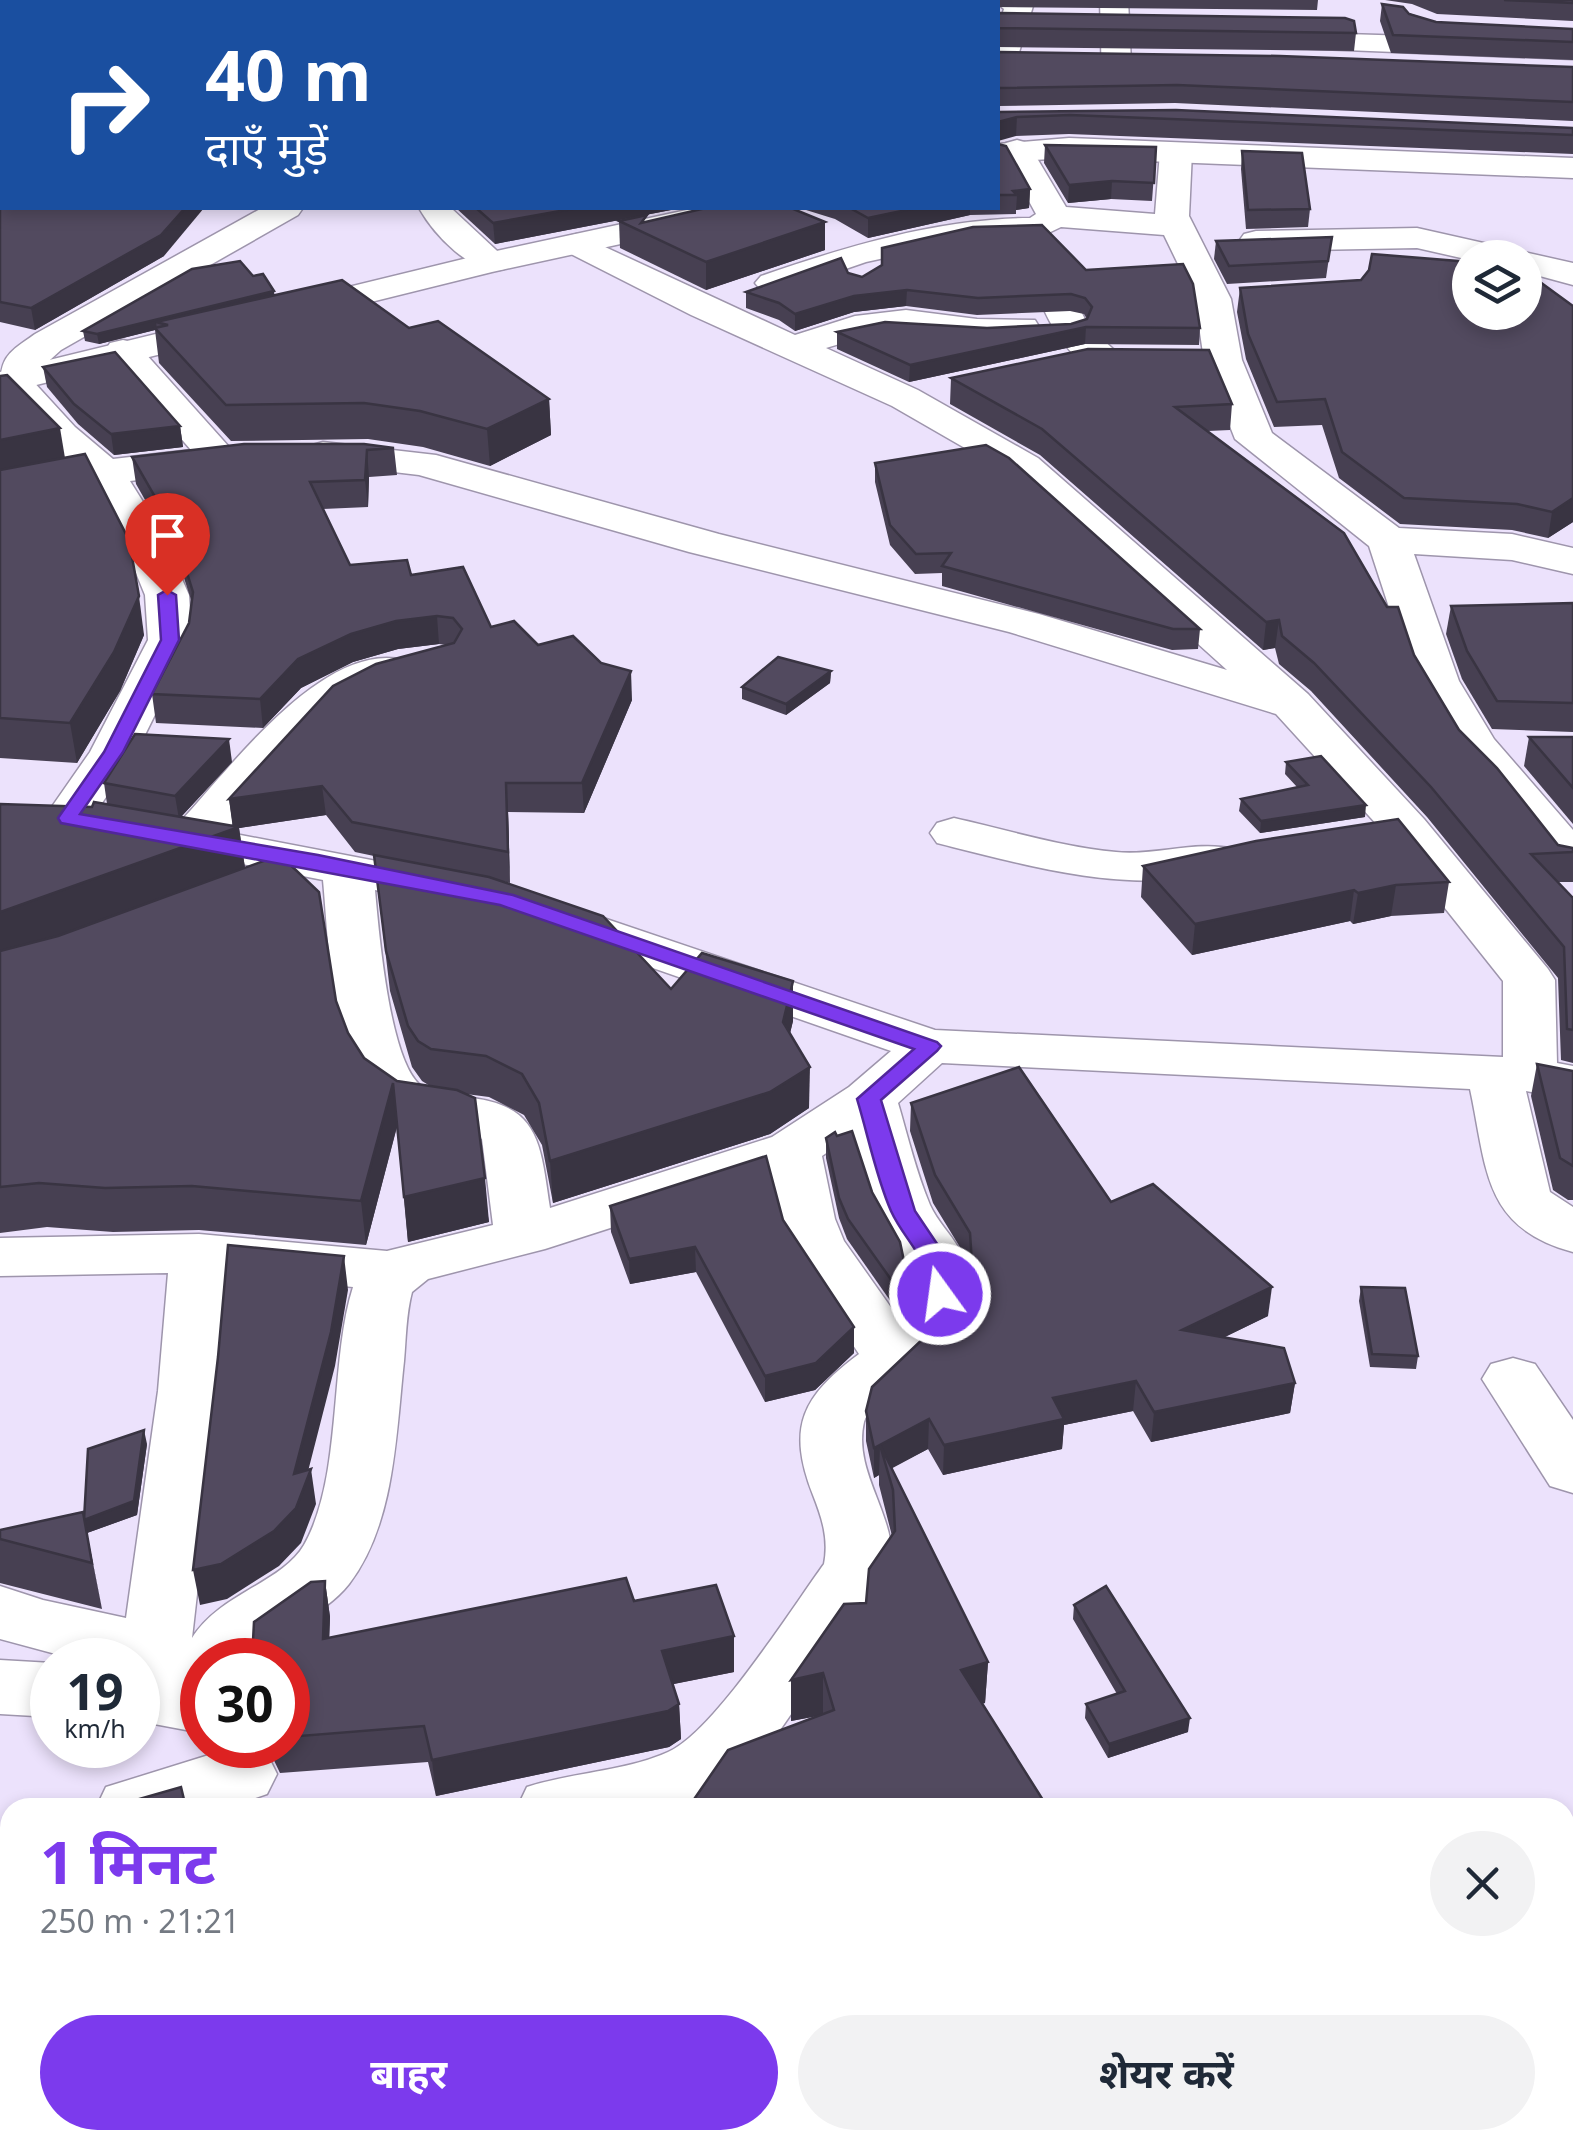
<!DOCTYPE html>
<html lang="hi">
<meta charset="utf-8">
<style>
:root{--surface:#fff;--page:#f2f2f3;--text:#1f2937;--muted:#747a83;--accent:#7c3aed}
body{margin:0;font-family:"Noto Sans","Noto Sans Devanagari",sans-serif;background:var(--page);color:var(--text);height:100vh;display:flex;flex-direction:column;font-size:38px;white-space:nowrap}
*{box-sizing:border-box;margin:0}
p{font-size:32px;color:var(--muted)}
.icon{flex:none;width:55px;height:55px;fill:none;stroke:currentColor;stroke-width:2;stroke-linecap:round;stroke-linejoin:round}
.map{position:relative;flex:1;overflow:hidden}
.side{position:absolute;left:0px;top:1798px;width:1575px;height:352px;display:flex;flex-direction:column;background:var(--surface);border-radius:30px 30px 0 0;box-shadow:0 5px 15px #0003}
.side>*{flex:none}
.top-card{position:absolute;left:0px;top:0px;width:1000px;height:210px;box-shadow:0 5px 15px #0003;background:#1a4fa0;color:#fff;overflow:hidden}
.tools{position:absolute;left:1452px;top:240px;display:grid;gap:20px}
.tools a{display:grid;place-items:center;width:90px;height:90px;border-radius:50%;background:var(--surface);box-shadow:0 5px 15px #0003;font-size:50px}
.speed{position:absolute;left:30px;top:1638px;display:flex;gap:20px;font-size:50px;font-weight:700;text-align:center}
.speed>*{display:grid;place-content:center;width:130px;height:130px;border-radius:50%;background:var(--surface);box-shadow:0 5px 15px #0003;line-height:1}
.speed small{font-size:25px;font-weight:400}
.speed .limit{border:15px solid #d22;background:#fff;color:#111}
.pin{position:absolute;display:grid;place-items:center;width:85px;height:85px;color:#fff;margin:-102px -42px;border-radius:50% 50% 50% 0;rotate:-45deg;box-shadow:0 0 10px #0007}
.pin .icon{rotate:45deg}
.me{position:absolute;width:110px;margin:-55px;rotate:346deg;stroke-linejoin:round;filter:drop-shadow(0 0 8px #0008)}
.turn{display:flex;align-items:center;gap:35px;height:210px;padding:0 40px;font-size:45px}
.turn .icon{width:130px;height:130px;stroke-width:2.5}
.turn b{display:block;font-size:70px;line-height:85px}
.round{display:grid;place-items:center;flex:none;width:105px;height:105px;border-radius:52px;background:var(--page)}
.head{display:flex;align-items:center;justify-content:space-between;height:170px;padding:0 40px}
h1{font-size:60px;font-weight:700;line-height:75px;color:var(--accent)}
.cta{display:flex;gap:20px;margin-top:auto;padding:20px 40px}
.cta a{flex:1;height:115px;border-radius:60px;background:var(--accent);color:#fff;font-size:40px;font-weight:700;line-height:115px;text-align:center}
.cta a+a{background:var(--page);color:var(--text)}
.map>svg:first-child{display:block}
</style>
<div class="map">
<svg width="1573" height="2149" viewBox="0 0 1573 2149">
<rect width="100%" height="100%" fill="#ece2fc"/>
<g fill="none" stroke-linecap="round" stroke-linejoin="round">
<g stroke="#9e95ac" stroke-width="3">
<g id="minor">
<polygon points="993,0 1029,0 1033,6 1017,59 1012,65 998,67 998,28 1004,9"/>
<polygon points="1100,0 1128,0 1132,83 1128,89 1106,89 1102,83"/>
<polygon points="1280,32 1573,41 1573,59 1270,47 1265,41 1270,35"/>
<path d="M1017,140L1028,143L1066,207L1155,214L1160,152L1165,145H1187L1192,152L1189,216L1231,299L1242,360L1272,433L1399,528L1512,534L1573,548V574L1512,560L1414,554L1459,681L1494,739L1573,830V877L1555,873L1495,795L1458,757L1413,681L1369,546L1235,439L1204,360L1195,299L1164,235L1061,227L1038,238L972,239L866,262L773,294L761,290L755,283L761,276C848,246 937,219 1030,218L1036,214L1001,150L1006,143Z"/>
<path d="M262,208H303L298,215L61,350L30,378L75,427L113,459L191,450L105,351L110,343L123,340L136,343L239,458L233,466L219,470L130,481L160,529L189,595L192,640L136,753L85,828L68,833L51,828L44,818L90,752L148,640L145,595L118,529L93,486L0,505V481L73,466L0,391C0,356 8,353 35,334Z"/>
<path d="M419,208H451L509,262L504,269C472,277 433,233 419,208Z"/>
<polygon points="1417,228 1573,263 1573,285 1525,272 1525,258 1470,260 1417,248 1256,251 1244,248 1239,241 1244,234 1256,231"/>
<path d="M577,234L795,335L855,316L906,310L977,319L1035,320L1040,328L1035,336C993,346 952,335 910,332C882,330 853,340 826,348L918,390L1038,458L1308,694L1424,819L1548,969L1555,980L1557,1063L1573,1066V1100L1526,1091L1550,1192L1573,1207V1252C1482,1228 1487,1167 1470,1089L942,1063L898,1103C908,1137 916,1172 930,1205C937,1221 951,1234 959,1249C982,1288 955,1329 929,1359C914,1376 869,1403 864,1422C852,1474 899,1517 891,1570L760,1759L722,1792L675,1808H517L527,1787C573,1772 623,1772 668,1752C713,1733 792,1608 824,1564C829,1539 822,1518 813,1495C786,1426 803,1396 859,1354L786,1244L769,1177L545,1249L428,1279L412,1292C406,1314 406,1339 404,1361C396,1434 395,1524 349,1584C323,1617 279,1629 251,1660H202V1733L138,1721V1660H78L0,1639V1586L43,1600L126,1618L158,1391L168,1273L0,1276V1238L199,1234L387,1251L493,1225L482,1139C458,1122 420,1132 393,1118C331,1085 329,942 323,880L151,846L143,836L151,826L179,823C229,770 323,640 404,660L410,670C400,685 368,690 350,702C304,731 262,791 225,832L465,878L472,889L465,900L447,904L375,890C379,933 389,1056 419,1084C432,1096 446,1096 462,1097C540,1103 540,1142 550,1208L772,1137L849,1087L891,1051L541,929L533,918L541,907L559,903L935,1030L1503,1057V981L1390,839L1276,714L1009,632L689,552L419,475L309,462L303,454L309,446L323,442L436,455L719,534L1039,614L1227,670L1010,474L892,406L691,315L565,251L560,244L565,237ZM851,1136C858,1161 864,1187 875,1211C892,1248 925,1273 897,1316L844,1241L835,1219L822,1156ZM227,1275L353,1287C329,1362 343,1476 304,1545C282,1583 220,1593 192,1638L220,1391Z"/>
<path d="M1052,277L1065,280L1089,327L1123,358L1117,366C1071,377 1049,321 1034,288L1039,280Z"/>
<path d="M954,818C1007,830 1062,847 1116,852C1155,856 1196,840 1234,849L1241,860L1234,871C1131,896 1037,868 937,843L930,833L937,823Z"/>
<polygon points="1513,1358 1535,1364 1573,1420 1573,1493 1550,1486 1482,1379 1491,1364"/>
<polygon points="0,1660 52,1663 52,1717 0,1714"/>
<polygon points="241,1745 267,1754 277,1774 267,1794 226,1808 96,1808 106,1787"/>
<polygon points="499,2140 584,2140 588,2149 503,2149"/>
<polygon points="1235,2140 1317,2140 1321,2149 1239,2149"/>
</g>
</g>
<g stroke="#9e95ac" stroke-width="3">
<g id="major">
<polygon points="1069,138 1573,158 1573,178 1069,158 998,162 998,144"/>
<polygon points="696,208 757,208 752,215 740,218 492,272 0,394 0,372 492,252"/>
</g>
</g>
<use href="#minor" fill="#fff" fill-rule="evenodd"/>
<use href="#major" fill="#fff" fill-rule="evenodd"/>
</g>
<g fill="#474052" fill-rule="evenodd">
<polygon points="53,0 205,0 203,2 63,2"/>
<polygon points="214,0 636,0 623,2 224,2"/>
<polygon points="686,0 1318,0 1317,10 998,7 998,2"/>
<polygon points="1385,0 1573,0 1573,21 1437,14 1412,4"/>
<polygon points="1382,4 1436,22 1573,29 1573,60 1391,53 1380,21"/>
<polygon points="998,13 999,14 1356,33 1354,51 998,47"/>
<polygon points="0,17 164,256 35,330 0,322"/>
<polygon points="999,54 1573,67 1573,121 1175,103 998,106"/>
<polygon points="999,112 1573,135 1573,154 1069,134 1016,136"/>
<polygon points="998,144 1030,189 1029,208 1016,210 1016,214 970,215 868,238 835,219 806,210 806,208 998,208"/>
<polygon points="1045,145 1156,147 1152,201 1111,199 1068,203 1044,163"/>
<polygon points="1242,151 1310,209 1308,227 1246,229 1241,169"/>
<polygon points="456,208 672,208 671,210 495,244"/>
<polygon points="619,221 648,222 825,250 706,290 620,248"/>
<polygon points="1332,237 1326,278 1227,284 1214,259 1216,241"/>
<polygon points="1086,270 1200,328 1199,345 1085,344 909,382 837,349 837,332 987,328 1071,324 1087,319 1084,314 1070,311 977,315 906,306 854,312 795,331 779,320 746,308 746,292 848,273 862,277"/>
<polygon points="253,276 274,291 274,295 409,328 549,399 551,435 490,466 423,447 368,439 231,441 159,363 155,330 99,344 85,341 83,331"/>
<polygon points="1240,288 1573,522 1548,538 1512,530 1400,524 1339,478 1322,425 1274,427 1246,359 1237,312"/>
<polygon points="43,367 180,426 183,447 114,455 78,424 47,387"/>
<polygon points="0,376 65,458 144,635 120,691 77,763 0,758"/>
<polygon points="951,378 1232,404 1230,430 1208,431 1414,655 1459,730 1558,845 1573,848 1573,882 1558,882 1573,898 1573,1063 1561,1060 1558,978 1427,817 1311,691 1279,664 1275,648 1263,650 1040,455 950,404"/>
<path d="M394,448L397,475L369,477L368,507L323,509L350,565L411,575L491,627L538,645L632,700L584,813L508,812L510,883L498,880L671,989L793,981V1021L790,1033L809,1108L770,1134L553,1203L542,1145L524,1115L489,1097L466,1094L489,1222L408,1242L397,1127L366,1245L199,1230L113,1232L47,1227L0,1233V804L92,807L107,804L104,783L232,762L181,817L233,826L229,799L446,645L439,644L398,649L353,662L301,688L263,728L156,723L152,694L189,623L192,603L177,556L136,484L132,457ZM326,815L355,852L374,856L390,991L412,1067L422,1081L430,1086L397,1081L364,1058L348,1033L336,1001L245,868L239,828Z"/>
<polygon points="875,463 1200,629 1198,649 1172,650 942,586 942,573 915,574 890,545 875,482"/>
<polygon points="1573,603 1573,732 1492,729 1462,679 1446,634 1451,606"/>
<polygon points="831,671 830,683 786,715 742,699 742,687"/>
<polygon points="1529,737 1573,737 1573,824 1524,766"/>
<polygon points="1286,762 1365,817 1260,833 1239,811 1241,799 1297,787 1285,774"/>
<polygon points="1143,866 1449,882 1444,913 1391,916 1353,924 1350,921 1192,955 1141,897"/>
<polygon points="1537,1064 1573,1071 1573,1200 1568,1200 1553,1190 1531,1096"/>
<polygon points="911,1103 1111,1202 1268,1316 1225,1337 1295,1383 1290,1413 1151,1442 1133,1411 1064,1425 1062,1449 943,1475 928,1449 891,1468 988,1662 985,1703 822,1715 791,1721 791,1680 866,1603 892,1536 879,1485 879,1475 874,1478 866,1441 866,1411 943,1320 961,1294 969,1271 969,1262 933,1203 910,1131"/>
<polygon points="826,1138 872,1192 904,1286 896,1309 847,1239 839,1218 826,1158"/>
<polygon points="610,1206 783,1220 854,1353 815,1390 765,1402 696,1272 630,1284 611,1232"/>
<polygon points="1361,1287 1418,1356 1416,1369 1370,1367 1359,1301"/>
<polygon points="147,1444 137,1515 87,1533 102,1609 0,1583 0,1530 84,1517"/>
<polygon points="325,1581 330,1617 329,1638 634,1601 734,1636 734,1672 673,1684 679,1704 681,1739 669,1747 436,1796 428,1762 280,1773 270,1752 255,1745 288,1745 288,1660"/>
<polygon points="1074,1605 1188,1732 1108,1758 1085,1718 1086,1704 1117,1694 1073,1619"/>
<polygon points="575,2140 1193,2140 1197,2149 575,2149"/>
<polygon points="1302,2140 1565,2140 1573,2149 1300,2149"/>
</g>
<g fill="#393442">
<polygon points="429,0 452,0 452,2 422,2"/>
<polygon points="545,0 636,0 623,2 532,2"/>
<polygon points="1017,117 1016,136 998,141 998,122"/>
<polygon points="1112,181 1111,199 1068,203 1069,185"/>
<polygon points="1030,189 1029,208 1016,210 1017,195 1013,191"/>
<polygon points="185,208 204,208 164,256 35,330 31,308"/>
<polygon points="577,208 672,208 671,210 495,244 493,223"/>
<polygon points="916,208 970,208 970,215 868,238 868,218"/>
<polygon points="825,222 825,250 706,290 706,262"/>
<polygon points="907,290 906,306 854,312 795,331 795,314 854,296"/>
<polygon points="274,291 275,301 168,325 156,322 157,330 155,328 155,330 99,344 97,334"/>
<polygon points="1086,327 1085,344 909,382 910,365"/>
<polygon points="549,399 551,435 490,466 487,429"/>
<polygon points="180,426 183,447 114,455 111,434"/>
<polygon points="60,428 66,464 0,478 0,440"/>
<polygon points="367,450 369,477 368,507 365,480"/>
<polygon points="1573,498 1573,522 1548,538 1552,512"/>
<polygon points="139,596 144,635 120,691 77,763 70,723"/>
<polygon points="437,616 439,644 398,649 353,662 301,688 263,728 260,699 298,659 351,634 396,621"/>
<polygon points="1279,620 1275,648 1263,650 1266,622"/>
<polygon points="631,671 632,700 584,813 582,783"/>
<polygon points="831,671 830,683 786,715 786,704"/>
<polygon points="229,739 232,762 179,819 175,796"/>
<polygon points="506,783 508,812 510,883 508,852"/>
<polygon points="322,786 326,815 239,828 245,868 0,957 0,912 233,829 229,799"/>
<polygon points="1366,805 1365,817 1260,833 1261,821"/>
<polygon points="1396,885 1391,916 1353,924 1358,893"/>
<polygon points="1354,890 1350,921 1192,955 1195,924"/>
<polygon points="793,981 793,1021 783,1062 783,1022"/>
<polygon points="810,1067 809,1108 770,1134 553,1203 550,1161"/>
<polygon points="393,1083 397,1126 366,1245 361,1201"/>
<polygon points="485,1178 489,1222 408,1242 404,1197"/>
<polygon points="695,1247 696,1272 630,1284 629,1259"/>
<polygon points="344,1256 348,1290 335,1366 304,1487 311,1469 316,1504 301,1543 279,1566 227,1599 200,1605 193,1570 294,1474"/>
<polygon points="905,1266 904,1286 896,1309 897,1288"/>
<polygon points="1272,1287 1268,1316 1179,1359 1182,1330"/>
<polygon points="854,1327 854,1353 815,1390 765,1402 765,1376"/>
<polygon points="1136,1381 1133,1411 1064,1425 1062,1449 943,1475 944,1445 1053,1398"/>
<polygon points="1295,1383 1290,1413 1151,1442 1154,1412"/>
<polygon points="929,1419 928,1449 887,1471 880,1445"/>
<polygon points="144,1430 147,1444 137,1515 87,1533 102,1609 84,1520"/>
<polygon points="880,1445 879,1475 874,1478 874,1448"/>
<polygon points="325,1581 330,1617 328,1675 323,1639"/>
<polygon points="734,1636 734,1672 664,1686 662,1651"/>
<polygon points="988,1662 985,1703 959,1711 961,1670"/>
<polygon points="823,1673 823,1715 791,1721 791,1680"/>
<polygon points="679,1704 681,1739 669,1747 436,1796 432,1760"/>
<polygon points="1190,1718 1188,1732 1108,1758 1109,1744"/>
<polygon points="1573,1942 1573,1965 1565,1968 1565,1945"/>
</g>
<g fill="#524a5f" stroke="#393442" stroke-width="2.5">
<polygon points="120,0 194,0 193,2 130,2"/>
<polygon points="280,0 429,0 422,2 290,2"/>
<polygon points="492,0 545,0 532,2 504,2"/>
<polygon points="686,0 995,0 995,2 684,2"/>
<polygon points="1504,0 1573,0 1573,3"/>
<polygon points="1382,4 1403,7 1409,14 1436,22 1573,29 1573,42 1393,35"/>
<polygon points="998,13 1345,18 1354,21 1356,33 999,28 998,30"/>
<rect x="0" y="17" width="2" height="168"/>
<polygon points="998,52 1280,56 1573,67 1573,102 1177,85 998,88"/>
<polygon points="1176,110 1573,128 1573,135 1070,115 1017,117 998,122 998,111 999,112"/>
<polygon points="998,144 1006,146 1030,189 1013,191 1017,195 998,195"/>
<polygon points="1045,145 1156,147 1154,183 1112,181 1069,185"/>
<polygon points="1242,151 1302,153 1310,209 1248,210"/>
<polygon points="2,187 2,208 185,208 161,235 31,308 0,302 0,188"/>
<polygon points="476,208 577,208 493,223"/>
<polygon points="706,208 791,208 825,222 706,262 619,221 647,215 641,223"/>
<polygon points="850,208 916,208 868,218"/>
<polygon points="1042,225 1086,270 1183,264 1193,284 1200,328 1086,327 910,365 837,332 885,322 987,328 1071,324 1087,319 1092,307 1085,298 1071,294 978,298 907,290 854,296 795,314 779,303 746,292 841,258 848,273 862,277 882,265 882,248 973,227"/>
<polygon points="1332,237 1328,261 1229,266 1216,241"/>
<polygon points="1372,254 1470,262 1470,312 1525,312 1525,271 1573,306 1573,498 1552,512 1517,504 1404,498 1342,452 1325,399 1277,402 1248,334 1240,288 1361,280 1369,270"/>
<polygon points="240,261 253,276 263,274 274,291 97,334 83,331 192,269"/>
<polygon points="342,280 409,328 438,321 549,399 487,429 420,411 364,403 226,405 155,328 168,325 156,322"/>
<polygon points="1088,349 1209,350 1232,404 1175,407 1344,533 1387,607 1398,607 1414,655 1459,730 1497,768 1558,845 1573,848 1573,852 1531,854 1573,898 1573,1030 1567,1029 1564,947 1431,787 1314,663 1282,636 1279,620 1266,622 1042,429 951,378"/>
<polygon points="115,352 180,426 111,434 74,404 43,367"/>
<polygon points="7,375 60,428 0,440 0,376"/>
<polygon points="244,444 364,444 394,448 367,450 365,480 310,482 350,565 407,560 411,575 463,567 491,627 514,621 538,645 573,636 601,663 631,671 582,783 506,783 508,852 352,822 322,786 229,799 333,686 376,664 454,643 462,629 453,618 437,616 396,621 351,634 298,659 260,699 152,694 189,623 193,592 173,528 132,457"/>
<polygon points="986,445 1009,458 1200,629 1173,629 942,566 951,553 916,554 890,525 875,463"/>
<polygon points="85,454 129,540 139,596 114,652 70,723 0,718 0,470"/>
<polygon points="1573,603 1573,703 1497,701 1467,651 1451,606"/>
<polygon points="778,657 831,671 786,704 742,687"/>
<polygon points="135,734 229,739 175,796 104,783"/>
<polygon points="1529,737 1573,737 1573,788"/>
<polygon points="1321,756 1366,805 1261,821 1241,799 1308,785 1286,762"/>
<polygon points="94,802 239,827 0,912 0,804 92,807"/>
<polygon points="1398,819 1449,882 1396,885 1358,893 1354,890 1195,924 1143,866 1256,841"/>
<polygon points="280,855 319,892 336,1001 348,1033 364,1058 397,1081 457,1090 475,1098 485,1178 404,1197 393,1083 361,1201 192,1186 105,1188 39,1183 0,1187 0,951 58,936"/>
<polygon points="374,855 489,877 603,916 671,989 702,953 793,981 783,1022 810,1067 770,1092 550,1161 539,1103 522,1074 486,1056 431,1049 418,1041 408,1026 386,951"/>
<polygon points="1537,1064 1573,1071 1573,1166 1560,1158"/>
<polygon points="1019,1067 1111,1202 1153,1184 1272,1287 1182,1330 1284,1348 1295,1383 1154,1412 1136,1381 1053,1398 1064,1419 944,1445 929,1419 874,1448 866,1411 872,1387 943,1320 961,1294 972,1264 970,1233 935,1175 911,1103"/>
<polygon points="852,1131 872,1192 900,1242 905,1266 897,1288 848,1219 839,1198 826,1138 835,1132 837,1136"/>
<polygon points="766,1156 783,1220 854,1327 816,1363 765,1376 695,1247 629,1259 610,1206"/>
<polygon points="228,1245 344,1256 331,1332 294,1474 311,1469 296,1508 274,1531 221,1564 193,1570 218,1357"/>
<polygon points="1361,1287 1405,1288 1418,1356 1372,1354"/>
<polygon points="144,1430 134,1501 84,1520 88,1449"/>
<polygon points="880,1445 988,1662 961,1670 1048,1808 688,1808 728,1750 834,1710 823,1673 791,1680 844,1604 866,1603 869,1569 895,1531 893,1490"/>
<polygon points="83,1512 92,1563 0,1539 0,1530"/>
<polygon points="626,1578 634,1601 716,1585 734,1636 662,1651 679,1704 668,1711 432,1760 424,1726 288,1737 288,1660 252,1660 254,1622 311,1582 325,1581 323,1639"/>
<polygon points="1106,1586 1190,1718 1109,1744 1086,1704 1125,1691 1074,1605"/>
<polygon points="181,1787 186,1808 108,1808"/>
<polygon points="10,1835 10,2140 86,2140 88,2149 0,2149 0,1837"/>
<polygon points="1573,1880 1573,1942 1565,1945 1565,1882"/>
<polygon points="1573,2095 1573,2149 1326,2149 1322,2140 1565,2140 1565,2097"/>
<polygon points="108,2140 204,2140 207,2144 216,2140 456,2140 463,2149 94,2149"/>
<polygon points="602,2140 1193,2140 1197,2149 611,2149"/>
</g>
<path fill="#7c3aed" stroke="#51269a" stroke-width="2.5" d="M167,590L176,595L179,640L123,752L80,814L318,855L513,895L937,1042L941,1046L937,1051L881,1100L915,1211L946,1257L954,1276L948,1300L940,1303L927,1294C931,1258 905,1242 891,1211C876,1177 868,1135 857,1099L914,1049L500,905L61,823L58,818L104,752L161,640L158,595Z"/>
</svg>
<div class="tools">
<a><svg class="icon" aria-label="layers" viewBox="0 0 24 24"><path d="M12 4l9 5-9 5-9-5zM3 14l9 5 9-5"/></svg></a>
</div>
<div class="speed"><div>19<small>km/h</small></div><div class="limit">30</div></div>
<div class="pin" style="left:167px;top:595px;background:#d93025"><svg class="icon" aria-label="arrive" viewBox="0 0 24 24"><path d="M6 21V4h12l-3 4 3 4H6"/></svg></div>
<svg class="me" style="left:940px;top:1294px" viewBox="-20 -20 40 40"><circle r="17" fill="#7c3aed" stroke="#fff" stroke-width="3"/><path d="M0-11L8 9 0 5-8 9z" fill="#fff"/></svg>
<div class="top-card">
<div class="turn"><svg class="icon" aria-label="right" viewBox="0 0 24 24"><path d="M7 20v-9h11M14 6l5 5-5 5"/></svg><div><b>40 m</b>दाएँ मुड़ें</div></div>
</div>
<section class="side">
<div class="head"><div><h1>1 मिनट</h1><p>250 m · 21:21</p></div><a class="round"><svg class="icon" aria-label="close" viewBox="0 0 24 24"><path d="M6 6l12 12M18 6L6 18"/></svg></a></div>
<div class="cta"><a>बाहर</a><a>शेयर करें</a></div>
</section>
</div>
